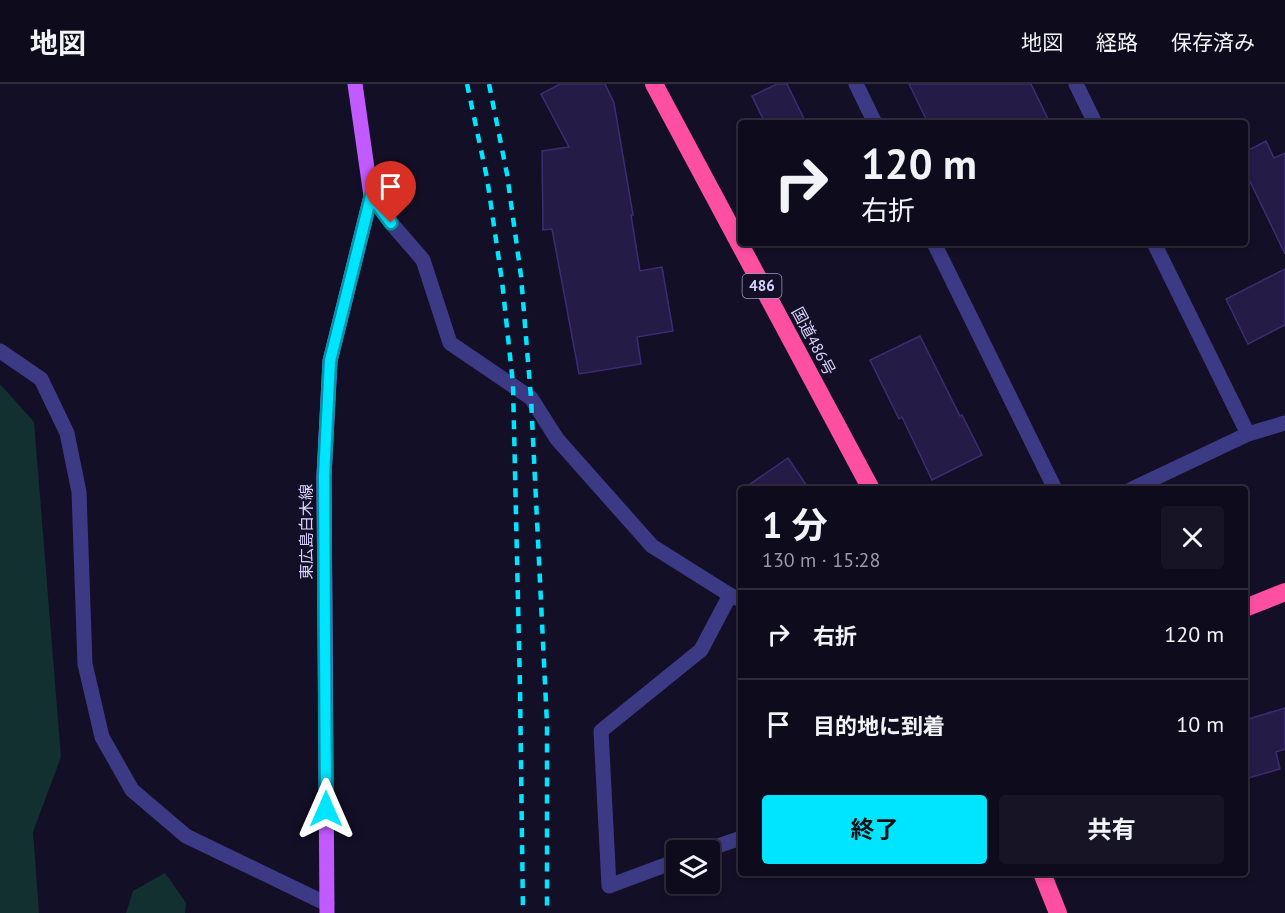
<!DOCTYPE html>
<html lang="ja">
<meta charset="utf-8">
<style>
:root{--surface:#0e0b1c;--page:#171425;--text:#f1f3f6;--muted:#9b9ba3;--line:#2e2b3b;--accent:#00e5ff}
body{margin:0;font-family:"PT Sans","Noto Sans JP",sans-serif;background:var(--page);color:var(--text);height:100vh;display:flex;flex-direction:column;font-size:22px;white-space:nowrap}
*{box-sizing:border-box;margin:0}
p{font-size:20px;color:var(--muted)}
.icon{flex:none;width:33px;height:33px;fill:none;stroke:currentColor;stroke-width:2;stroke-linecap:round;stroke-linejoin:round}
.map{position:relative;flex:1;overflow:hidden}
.drawer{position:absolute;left:738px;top:402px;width:510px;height:390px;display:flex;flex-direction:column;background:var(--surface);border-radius:6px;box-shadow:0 3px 9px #0003,0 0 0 2px var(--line)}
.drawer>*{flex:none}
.hud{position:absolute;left:738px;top:36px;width:510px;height:126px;border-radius:6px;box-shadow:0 3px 9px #0003,0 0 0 2px var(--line);background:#0e0b1c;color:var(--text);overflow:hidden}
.fabs{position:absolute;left:666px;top:756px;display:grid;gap:12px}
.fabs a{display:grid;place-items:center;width:54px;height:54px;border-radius:6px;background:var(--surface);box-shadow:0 3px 9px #0003,0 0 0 2px var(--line);font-size:30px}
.pin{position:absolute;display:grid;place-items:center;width:51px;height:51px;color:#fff;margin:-62px -26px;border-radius:50% 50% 50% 0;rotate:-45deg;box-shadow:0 0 6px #0007}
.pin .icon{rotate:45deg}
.me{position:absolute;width:66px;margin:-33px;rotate:0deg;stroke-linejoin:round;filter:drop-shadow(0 0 4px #0008)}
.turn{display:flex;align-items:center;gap:21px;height:126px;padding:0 24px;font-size:27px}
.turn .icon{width:78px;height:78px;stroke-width:2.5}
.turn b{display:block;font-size:42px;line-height:51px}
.round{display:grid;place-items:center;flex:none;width:63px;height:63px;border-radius:6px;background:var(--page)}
.head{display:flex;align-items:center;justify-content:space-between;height:102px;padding:0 24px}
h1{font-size:36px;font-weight:700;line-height:45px}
.button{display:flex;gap:12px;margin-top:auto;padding:12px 24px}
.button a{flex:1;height:69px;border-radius:6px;background:var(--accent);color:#111;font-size:24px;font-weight:700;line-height:69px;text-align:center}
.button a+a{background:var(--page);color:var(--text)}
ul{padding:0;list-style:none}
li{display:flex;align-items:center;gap:18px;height:90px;padding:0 24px;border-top:2px solid var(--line)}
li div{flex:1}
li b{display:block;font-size:22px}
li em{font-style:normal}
header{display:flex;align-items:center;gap:36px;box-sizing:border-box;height:84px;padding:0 30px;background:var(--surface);border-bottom:2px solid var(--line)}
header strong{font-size:28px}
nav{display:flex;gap:33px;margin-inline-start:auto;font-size:21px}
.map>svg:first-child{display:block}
</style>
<header>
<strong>地図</strong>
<nav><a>地図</a><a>経路</a><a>保存済み</a></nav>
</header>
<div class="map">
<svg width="1285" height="829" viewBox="0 0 1285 829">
<rect width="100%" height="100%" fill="#130f26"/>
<g fill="#12302f">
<polygon points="0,300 34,338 61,673 33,748 39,829 0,829"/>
<polygon points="165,789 186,819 185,829 126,829 133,807"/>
</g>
<g fill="#241b47" stroke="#3b2d73" stroke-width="1.5">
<polygon points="560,0 605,0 614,19 633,131 631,131 640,187 662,183 673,247 637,253 641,280 579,290 552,145 543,146 542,67 569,63 541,10"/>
<polygon points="777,0 787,0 806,39 765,39 752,12"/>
<polygon points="909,0 1031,0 1050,39 928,39"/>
<polygon points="1266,57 1274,74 1285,69 1285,170 1245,87 1245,68"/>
<polygon points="1285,185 1285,241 1248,260 1226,215"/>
<polygon points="920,252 960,332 962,331 982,371 932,396 902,333 899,335 870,276"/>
<polygon points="788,374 809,405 743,405"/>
<polygon points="1285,624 1285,665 1276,668 1280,685 1245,695 1245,636"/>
</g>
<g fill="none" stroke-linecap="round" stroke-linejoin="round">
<g stroke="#3d3a85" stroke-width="15">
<polyline points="856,0 875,39"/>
<polyline points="1076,0 1095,39"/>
<polyline points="371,112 391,139 423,176 450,259 531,314 557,355 652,462 730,511 741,516"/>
<polyline points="934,159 1055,405"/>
<polyline points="1154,159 1248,350"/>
<polyline points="0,267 41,295 67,349 79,408 85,580 102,653 132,706 186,752 327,820"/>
<polyline points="1132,405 1248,350 1285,339"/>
<polyline points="706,766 741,754"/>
<polyline points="676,777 609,802 601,647 701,566 730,511"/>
</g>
<polyline stroke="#c25bff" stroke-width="15" points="327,829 324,392 330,277 371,112 355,0"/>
<g stroke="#ff4fa3" stroke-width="18">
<polyline points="654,0 871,405"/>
<polyline points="1245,524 1285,508"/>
<polyline points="1042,789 1058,829"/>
</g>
<g stroke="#00e5ff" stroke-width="4.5" stroke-dasharray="9 8" stroke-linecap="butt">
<polyline points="467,0 487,94 502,197 513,300 520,604 523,829"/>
<polyline points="489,0 507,90 521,192 531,314 547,640 547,829"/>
</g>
</g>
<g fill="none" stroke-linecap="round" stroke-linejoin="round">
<g stroke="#0095a6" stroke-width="15">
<polyline id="route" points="326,725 324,392 330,277 371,112 391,139"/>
</g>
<use href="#route" stroke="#00e5ff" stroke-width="10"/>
</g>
<g text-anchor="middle" stroke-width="6" stroke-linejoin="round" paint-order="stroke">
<rect fill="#130f26" stroke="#9e99be" stroke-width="1.5" x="742.5" y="190" width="39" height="24" rx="4.5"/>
<g font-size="15" font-weight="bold" fill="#d9d4ff">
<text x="762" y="207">486</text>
</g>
<g font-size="16" fill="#d9d4ff" stroke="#130f26">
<text transform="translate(814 257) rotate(62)" y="6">国道486号</text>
<text transform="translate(306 448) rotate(-90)" y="6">東広島白木線</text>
</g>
</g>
</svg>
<div class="fabs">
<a><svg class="icon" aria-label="layers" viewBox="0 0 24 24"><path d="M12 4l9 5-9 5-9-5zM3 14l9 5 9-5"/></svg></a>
</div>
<div class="pin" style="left:391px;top:139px;background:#d93025"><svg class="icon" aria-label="arrive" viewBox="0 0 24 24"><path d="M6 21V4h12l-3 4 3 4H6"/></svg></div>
<svg class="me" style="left:326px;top:725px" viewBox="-20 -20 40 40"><path d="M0-17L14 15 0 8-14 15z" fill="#00e5ff" stroke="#fff" stroke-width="4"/></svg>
<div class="hud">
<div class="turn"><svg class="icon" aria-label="right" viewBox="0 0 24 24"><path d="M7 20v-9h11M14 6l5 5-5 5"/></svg><div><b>120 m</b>右折</div></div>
</div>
<section class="drawer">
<div class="head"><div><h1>1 分</h1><p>130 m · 15:28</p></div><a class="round"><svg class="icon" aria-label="close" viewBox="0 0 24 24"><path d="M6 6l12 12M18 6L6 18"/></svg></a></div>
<ul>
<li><svg class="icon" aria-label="right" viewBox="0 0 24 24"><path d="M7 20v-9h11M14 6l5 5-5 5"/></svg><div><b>右折</b></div><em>120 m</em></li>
<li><svg class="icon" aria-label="arrive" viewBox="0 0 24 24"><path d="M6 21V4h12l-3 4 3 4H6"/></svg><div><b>目的地に到着</b></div><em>10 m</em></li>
</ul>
<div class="button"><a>終了</a><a>共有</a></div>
</section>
</div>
